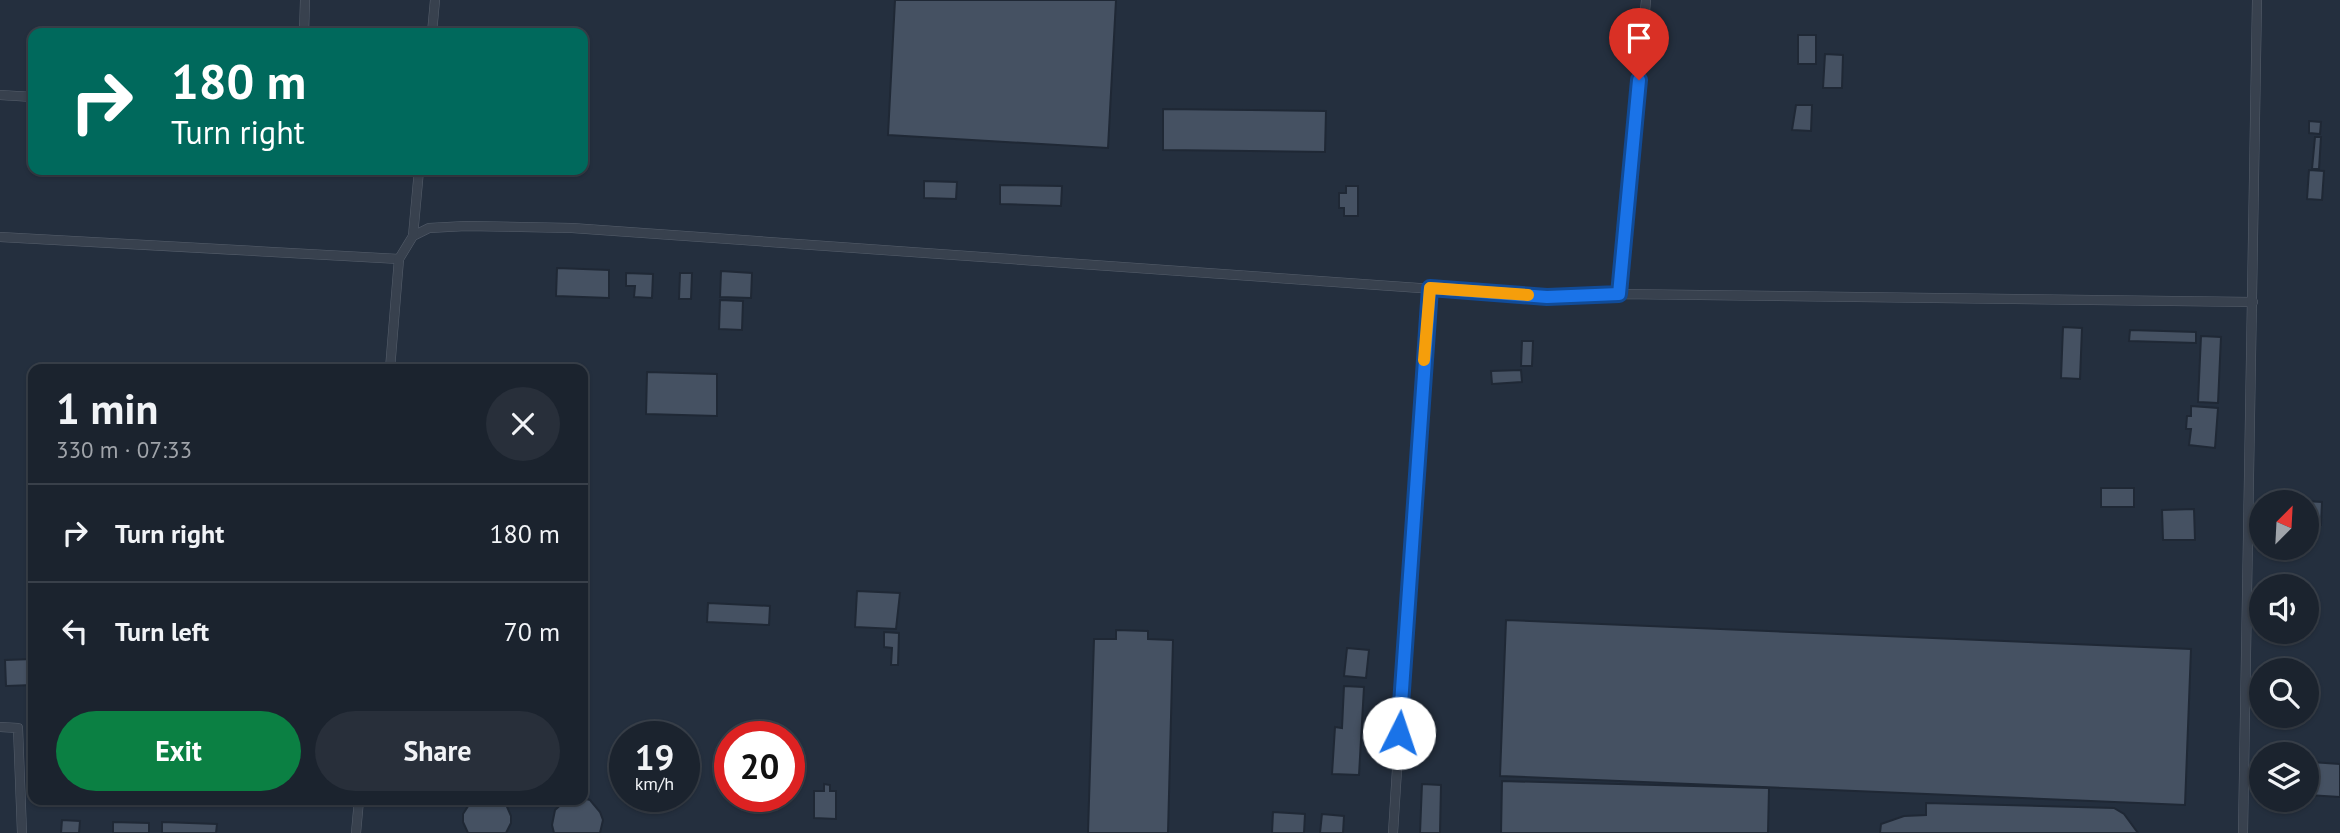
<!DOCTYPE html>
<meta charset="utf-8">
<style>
:root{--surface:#1b232e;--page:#282f3a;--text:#f1f3f6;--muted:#a0a4aa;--line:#39404a;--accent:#0b8043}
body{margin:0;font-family:"PT Sans",sans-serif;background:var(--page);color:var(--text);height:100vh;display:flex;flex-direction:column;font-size:26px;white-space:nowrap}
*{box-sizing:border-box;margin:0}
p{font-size:23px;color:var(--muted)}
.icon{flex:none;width:38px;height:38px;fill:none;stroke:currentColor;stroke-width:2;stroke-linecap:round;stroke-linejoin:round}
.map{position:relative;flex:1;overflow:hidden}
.side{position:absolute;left:28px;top:364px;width:560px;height:441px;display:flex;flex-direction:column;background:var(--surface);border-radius:14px;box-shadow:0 2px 5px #0004,0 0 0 2px var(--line)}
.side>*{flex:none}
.guide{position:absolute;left:28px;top:28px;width:560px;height:147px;border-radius:14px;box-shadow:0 2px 5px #0004,0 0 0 2px var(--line);background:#00695c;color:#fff;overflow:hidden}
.needle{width:46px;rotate:24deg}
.tools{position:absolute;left:2249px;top:490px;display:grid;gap:14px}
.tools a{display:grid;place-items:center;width:70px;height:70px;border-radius:50%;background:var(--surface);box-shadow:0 2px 5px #0004,0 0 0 2px var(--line);font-size:35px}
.speed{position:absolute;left:609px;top:721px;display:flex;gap:14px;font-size:35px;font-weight:700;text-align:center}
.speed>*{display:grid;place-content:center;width:91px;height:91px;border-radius:50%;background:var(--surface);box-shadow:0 2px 5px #0004,0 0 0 2px var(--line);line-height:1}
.speed small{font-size:18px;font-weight:400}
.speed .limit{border:10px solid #d22;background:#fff;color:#111}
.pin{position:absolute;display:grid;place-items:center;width:60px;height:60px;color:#fff;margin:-72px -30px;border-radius:50% 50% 50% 0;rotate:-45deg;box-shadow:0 0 7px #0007}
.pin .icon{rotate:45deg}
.me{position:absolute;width:77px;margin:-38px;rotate:4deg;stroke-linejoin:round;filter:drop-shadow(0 0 5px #0008)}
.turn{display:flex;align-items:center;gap:24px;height:147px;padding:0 28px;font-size:32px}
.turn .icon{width:91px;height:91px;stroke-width:2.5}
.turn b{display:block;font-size:49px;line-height:60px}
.round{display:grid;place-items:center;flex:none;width:74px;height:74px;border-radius:37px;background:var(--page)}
.summary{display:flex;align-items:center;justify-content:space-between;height:119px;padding:0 28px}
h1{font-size:42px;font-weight:700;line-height:52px}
.action{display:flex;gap:14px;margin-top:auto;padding:14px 28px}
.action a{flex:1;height:80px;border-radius:42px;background:var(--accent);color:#fff;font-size:28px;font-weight:700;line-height:80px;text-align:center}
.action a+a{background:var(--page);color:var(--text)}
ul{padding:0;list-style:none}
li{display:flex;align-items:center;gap:21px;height:98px;padding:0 28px;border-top:2px solid var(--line)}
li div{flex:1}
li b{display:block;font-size:26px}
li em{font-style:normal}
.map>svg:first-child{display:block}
</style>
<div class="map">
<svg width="2340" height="833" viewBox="0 0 2340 833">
<rect width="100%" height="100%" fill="#242f3e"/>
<g fill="#455162" stroke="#1f2835" stroke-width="2">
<polygon points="895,0 1116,0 1108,148 888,135"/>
<rect x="1798" y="35" width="18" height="29"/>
<polygon points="1825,54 1843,55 1842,88 1823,88"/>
<polygon points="1796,105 1812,105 1811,131 1792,130"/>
<polygon points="1163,109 1326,111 1325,152 1163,150"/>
<polygon points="2309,121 2321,122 2320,134 2309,133"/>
<polygon points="2315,137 2321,137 2319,169 2312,169"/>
<polygon points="2309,170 2324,171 2322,200 2307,199"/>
<polygon points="924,181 957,182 956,199 924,198"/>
<polygon points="1000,185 1062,186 1061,206 1000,204"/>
<polygon points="1346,186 1358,186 1358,216 1344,216 1344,208 1339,208 1339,193 1346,193"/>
<polygon points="557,268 609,270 609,298 556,296"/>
<polygon points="721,271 752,273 751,298 720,297"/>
<polygon points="626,273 653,274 652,298 634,297 635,286 626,286"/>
<polygon points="680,273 692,273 691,299 679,299"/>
<polygon points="720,300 743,301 742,330 719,329"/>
<polygon points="2063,327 2082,328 2080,379 2061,378"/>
<polygon points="2130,330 2196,332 2196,343 2129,341"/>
<polygon points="2201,336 2221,337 2218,403 2198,402"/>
<polygon points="1522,341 1533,341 1532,366 1521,366"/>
<polygon points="1521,370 1522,382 1492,384 1491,371"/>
<polygon points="647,372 717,374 717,416 646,414"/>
<polygon points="2191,406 2218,408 2215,448 2189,445 2191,429 2186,429 2187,416 2191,416"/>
<rect x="2101" y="488" width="33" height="19"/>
<polygon points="2289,500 2322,502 2321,525 2306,524 2306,502 2288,502"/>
<polygon points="2194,509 2195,540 2163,540 2162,510"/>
<polygon points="857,591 900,593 896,629 855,627"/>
<polygon points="708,603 770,606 769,625 707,622"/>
<polygon points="1506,620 2191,649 2185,805 1500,776"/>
<polygon points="1116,630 1148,631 1148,639 1173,640 1168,833 1088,833 1094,639 1116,639"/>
<polygon points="884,632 899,633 898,665 891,665 892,648 884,647"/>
<polygon points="1347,648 1369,650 1366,678 1344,676"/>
<polygon points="33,659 33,685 6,686 5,660"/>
<polygon points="1344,686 1364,687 1359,775 1332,774 1335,727 1342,728"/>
<polygon points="583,687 587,687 585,742 583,742"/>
<polygon points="2311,762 2340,764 2340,797 2308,795"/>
<polygon points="1502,781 1769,788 1768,833 1501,833"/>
<polygon points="824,784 830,785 830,791 836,791 836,819 814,818 814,791 824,791"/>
<polygon points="1422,784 1441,785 1440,833 1420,833"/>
<polygon points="583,798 590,800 600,812 603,820 600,833 554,833 552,825 555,810 566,800 583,800"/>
<polygon points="472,800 502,800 505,802 511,816 511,823 506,833 468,833 463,822 463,814"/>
<polygon points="1926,803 2114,808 2124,814 2138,833 1880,833 1881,824 1904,816 1926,815"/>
<polygon points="1273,812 1305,814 1304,833 1272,833"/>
<polygon points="1322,814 1344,816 1343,833 1320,833"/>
<polygon points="62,820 80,821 79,833 61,833"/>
<polygon points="113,822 149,823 149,833 113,833"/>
<polygon points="162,822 217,824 216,833 162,833"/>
</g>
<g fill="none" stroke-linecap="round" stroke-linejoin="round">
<g stroke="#565f6c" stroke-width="10">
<g id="service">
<polyline points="304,33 305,0"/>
<polyline points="432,33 435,0"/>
<polyline points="0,95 33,97"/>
<polyline points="413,236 429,228 466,226 572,228 1547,297 1620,294 2253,302"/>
<polyline points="0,237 399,259"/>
<polyline points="1620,294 1646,0"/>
<polyline points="390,369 399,259 413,236 419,170"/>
<polyline points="0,727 18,728 22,833"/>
<polyline points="356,833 359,800"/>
<polyline points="1393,833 1419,420 1430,288"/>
<polyline points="2243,833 2257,0"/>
</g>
</g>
<use href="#service" stroke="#38414e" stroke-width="9"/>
</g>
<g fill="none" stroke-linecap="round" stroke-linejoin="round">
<g stroke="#114b97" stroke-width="18">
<polyline id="route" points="1399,733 1430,288 1547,297 1619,294 1639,80"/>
</g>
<use href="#route" stroke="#1a73e8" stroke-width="12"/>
<polyline stroke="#f59e0b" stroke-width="12" points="1424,360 1430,288 1528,295"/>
</g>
</svg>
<div class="tools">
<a><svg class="needle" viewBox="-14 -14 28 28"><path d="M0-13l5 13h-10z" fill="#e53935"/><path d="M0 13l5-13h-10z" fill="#a0a4aa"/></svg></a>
<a><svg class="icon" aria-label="sound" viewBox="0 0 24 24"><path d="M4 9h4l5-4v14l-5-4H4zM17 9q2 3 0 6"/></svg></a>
<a><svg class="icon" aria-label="search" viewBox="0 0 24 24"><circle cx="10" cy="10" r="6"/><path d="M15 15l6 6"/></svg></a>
<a><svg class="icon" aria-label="layers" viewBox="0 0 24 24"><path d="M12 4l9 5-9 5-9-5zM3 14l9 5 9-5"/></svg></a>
</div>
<div class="speed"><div>19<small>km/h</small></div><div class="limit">20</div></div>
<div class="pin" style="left:1639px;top:80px;background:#d93025"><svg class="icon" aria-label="arrive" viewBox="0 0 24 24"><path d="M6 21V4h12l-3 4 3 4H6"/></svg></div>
<svg class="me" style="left:1399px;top:733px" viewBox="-20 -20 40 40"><circle r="19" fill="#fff"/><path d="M0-13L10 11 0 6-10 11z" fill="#1a73e8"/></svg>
<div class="guide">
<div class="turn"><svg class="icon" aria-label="right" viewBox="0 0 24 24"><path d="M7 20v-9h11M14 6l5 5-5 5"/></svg><div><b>180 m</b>Turn right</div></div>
</div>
<section class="side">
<div class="summary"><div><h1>1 min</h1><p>330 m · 07:33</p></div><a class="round"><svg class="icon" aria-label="close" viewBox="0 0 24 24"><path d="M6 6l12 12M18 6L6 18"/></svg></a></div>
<ul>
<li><svg class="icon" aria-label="right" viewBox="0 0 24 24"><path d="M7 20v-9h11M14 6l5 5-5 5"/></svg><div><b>Turn right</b></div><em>180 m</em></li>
<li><svg class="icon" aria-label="left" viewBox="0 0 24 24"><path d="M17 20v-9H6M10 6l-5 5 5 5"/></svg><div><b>Turn left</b></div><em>70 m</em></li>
</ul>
<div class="action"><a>Exit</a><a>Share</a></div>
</section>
</div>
